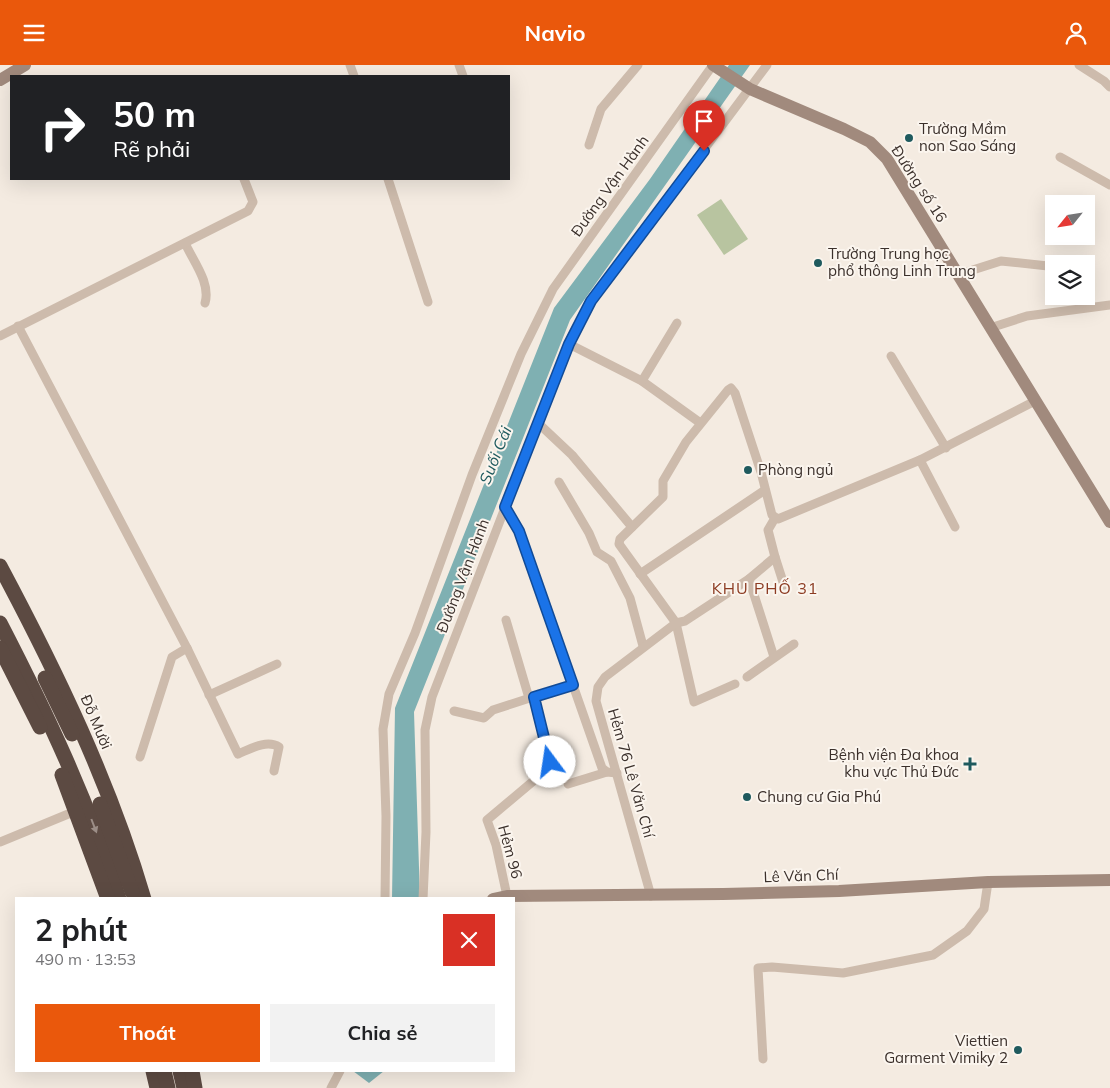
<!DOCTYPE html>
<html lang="vi">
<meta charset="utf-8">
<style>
:root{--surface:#fff;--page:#f2f2f2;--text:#202124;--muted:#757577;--accent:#ea580c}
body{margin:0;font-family:Mulish,sans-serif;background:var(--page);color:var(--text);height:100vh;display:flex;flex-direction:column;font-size:19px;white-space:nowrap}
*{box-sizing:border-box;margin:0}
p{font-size:16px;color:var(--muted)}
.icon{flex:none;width:28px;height:28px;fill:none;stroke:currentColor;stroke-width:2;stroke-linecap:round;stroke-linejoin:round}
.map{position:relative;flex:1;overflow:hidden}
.details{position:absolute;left:15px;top:832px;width:500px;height:175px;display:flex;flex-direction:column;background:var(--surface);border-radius:0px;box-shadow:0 5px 20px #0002}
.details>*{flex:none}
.top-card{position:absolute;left:10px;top:10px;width:500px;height:105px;border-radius:0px;box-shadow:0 5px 20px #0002;background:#202124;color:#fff;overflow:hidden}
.needle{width:32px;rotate:240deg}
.tools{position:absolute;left:1045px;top:130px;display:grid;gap:10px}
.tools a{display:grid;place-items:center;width:50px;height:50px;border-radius:0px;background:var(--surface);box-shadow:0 5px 20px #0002;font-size:25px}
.pin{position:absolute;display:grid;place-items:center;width:42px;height:42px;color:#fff;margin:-51px -21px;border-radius:50% 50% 50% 0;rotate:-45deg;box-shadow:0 0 5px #0007}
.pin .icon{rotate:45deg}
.me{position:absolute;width:55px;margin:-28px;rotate:346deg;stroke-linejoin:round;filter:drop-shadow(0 0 4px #0008)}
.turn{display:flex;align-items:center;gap:18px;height:105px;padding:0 20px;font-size:22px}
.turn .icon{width:65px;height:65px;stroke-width:2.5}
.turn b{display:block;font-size:35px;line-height:42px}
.round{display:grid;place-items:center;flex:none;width:52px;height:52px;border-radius:0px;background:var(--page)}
.summary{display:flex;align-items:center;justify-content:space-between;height:85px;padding:0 20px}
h1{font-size:30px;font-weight:700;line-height:38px}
.cta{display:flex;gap:10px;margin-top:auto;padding:10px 20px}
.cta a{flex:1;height:58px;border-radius:0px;background:var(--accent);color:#fff;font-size:20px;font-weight:700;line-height:58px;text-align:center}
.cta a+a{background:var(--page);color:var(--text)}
header{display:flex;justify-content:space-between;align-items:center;height:65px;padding:0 20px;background:var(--accent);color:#fff;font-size:22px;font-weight:700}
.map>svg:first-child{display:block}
</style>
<header><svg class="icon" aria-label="menu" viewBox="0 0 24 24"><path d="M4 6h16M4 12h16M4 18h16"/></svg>Navio<svg class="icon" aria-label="person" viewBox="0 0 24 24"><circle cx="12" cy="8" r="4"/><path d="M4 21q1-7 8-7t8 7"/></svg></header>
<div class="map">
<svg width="1110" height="1023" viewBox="0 0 1110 1023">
<rect width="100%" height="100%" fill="#f4ebe1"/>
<polygon fill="#b8c4a0" points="721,134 748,174 724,190 697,150"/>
<g fill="#7fb0b2">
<polygon points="729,0 750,0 570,255 414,647 420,834 392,834 395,643 554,243 650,114"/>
<polygon points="353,1006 384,1006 369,1018"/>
</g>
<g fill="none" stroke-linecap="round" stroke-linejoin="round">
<g stroke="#cdbbac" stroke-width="9">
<polyline points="350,0 354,11"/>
<polyline points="459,0 463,11"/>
<polyline points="1079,0 1104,16 1110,22"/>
<polyline points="589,80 601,44 638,0"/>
<polyline points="1060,92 1110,120"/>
<polyline points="388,114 428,237"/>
<path d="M185,178C193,196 211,218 205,238"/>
<polyline points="957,210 1001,196 1048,201"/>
<path d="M18,261L187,583L238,689C250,684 267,674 279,682L274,706"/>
<polyline points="990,263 1027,251 1110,240"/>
<polyline points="0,271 248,146 253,137 244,114"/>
<polyline points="569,279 642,316 699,357"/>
<polyline points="891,291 946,383"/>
<polyline points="642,316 677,258"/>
<polyline points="538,358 572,390 632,462"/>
<polyline points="920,395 955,462"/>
<polyline points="559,417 589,468 597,487 611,496 630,533 643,581"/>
<polyline points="505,442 519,466 602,703 607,707 617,708"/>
<polyline points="775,492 784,520"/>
<polyline points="640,509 765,425"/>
<polyline points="749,514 774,592"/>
<polyline points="506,555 529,633"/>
<polyline points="747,612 794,579"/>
<polyline points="735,619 694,637 676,558 619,479 620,474 663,432 663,416 686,377 728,325 731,323 735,328 761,407 772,450 778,454 920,395 1035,336"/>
<polyline points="209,630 277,599"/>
<polyline points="454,646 484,653 493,645 573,619"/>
<polyline points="140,692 172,592 187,583"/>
<polyline points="568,719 607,707"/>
<polyline points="0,777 78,745"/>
<polyline points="507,831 496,780 487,755 550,702 534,631"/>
<polyline points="651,831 596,636 598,622 605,612 676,558 685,556 749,514 775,492 768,465 775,453"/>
<polyline points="385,834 386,751 383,664 389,629 415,568 472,410 521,289 553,224 713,0"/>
<polyline points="423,834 426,767 425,665 432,632 557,308 572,271 591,236 767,0"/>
<polyline points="763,994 758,903 772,902 843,908 933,890 967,866 984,844 988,817"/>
<polyline points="331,1023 340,1006"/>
</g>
<g stroke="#a18a7d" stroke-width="12">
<polyline points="713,0 750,24 844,64 870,77 887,94 1110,457"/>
<polyline points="0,15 25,0"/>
<polyline points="493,834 507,831 723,829 839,826 988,817 1110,815"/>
</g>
<g stroke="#5c4a42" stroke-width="15">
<path d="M0,501C57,608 110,718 144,834"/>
<path d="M0,558C46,647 89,738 119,834"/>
<polyline points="0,583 40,662"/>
<polyline points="45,613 72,669"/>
<polyline points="62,710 108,834"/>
<polyline points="100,739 132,827"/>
<polyline points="153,1006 157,1023"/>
<polyline points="164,1006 168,1023"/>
<polyline points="180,1006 184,1023"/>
<polyline points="192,1006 195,1023"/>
</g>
</g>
<defs><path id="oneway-solid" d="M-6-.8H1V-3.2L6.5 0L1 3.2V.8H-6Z" transform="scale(1.25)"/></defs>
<use fill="#9c8e87" href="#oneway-solid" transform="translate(94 761) rotate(69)"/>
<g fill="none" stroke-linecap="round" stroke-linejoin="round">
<g stroke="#114b97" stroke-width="12">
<polyline id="route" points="550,697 534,632 573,620 519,466 505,442 569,279 591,236 704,86"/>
</g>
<use href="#route" stroke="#1a73e8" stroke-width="9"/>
</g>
<g fill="#1f5a5e" stroke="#fbf5ee" stroke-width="2">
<circle cx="909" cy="73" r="5"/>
<circle cx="818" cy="198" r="5"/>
<circle cx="748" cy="405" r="5"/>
<path d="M967.5 691.5h5v5h5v5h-5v5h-5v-5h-5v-5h5z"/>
<circle cx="747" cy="732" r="5"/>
<circle cx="1018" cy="985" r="5"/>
</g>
<g text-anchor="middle" stroke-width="4" stroke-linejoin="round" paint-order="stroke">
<g font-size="15" fill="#3b302b" stroke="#fbf5ee" text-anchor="start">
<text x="919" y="69">Trường Mầm<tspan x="919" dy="17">non Sao Sáng</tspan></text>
<text x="828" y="194">Trường Trung học<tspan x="828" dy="17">phổ thông Linh Trung</tspan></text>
<text x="758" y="410">Phòng ngủ</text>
<text x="959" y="695" text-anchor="end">Bệnh viện Đa khoa<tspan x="959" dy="17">khu vực Thủ Đức</tspan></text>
<text x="757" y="737">Chung cư Gia Phú</text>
<text x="1008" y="981" text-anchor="end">Viettien<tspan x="1008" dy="17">Garment Vimiky 2</tspan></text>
</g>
<g font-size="15" fill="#3b302b" stroke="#fbf5ee">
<text transform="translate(919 119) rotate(57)" y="5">Đường số 16</text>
<text transform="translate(610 121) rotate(-54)" y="5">Đường Vận Hành</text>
<text transform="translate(463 511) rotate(-69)" y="5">Đường Vận Hành</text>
<text transform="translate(96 657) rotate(67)" y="5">Đỗ Mười</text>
<text transform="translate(631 708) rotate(74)" y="5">Hẻm 76 Lê Văn Chí</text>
<text transform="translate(510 787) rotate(75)" y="5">Hẻm 96</text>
<text transform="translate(801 811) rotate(-2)" y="5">Lê Văn Chí</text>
</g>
<g font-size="16" font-style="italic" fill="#1f5a5e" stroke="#fbf5ee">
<text transform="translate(495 390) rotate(-68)" y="6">Suối Cái</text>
</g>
<g font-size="16" letter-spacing="1" fill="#8c3b22" stroke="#fbf5ee">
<text x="765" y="529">KHU PHỐ 31</text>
</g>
</g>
</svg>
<div class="tools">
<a><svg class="needle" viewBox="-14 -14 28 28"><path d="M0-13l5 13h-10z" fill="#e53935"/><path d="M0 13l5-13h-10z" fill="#757577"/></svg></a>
<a><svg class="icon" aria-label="layers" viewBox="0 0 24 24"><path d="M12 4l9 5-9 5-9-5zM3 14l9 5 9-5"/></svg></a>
</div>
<div class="pin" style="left:704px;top:86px;background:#d93025"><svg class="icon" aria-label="arrive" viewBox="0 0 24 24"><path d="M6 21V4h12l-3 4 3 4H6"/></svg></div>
<svg class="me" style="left:550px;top:697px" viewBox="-20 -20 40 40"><circle r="19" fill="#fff"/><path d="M0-13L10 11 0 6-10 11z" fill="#1a73e8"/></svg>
<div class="top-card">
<div class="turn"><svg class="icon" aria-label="right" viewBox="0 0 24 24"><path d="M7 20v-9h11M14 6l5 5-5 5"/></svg><div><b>50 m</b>Rẽ phải</div></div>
</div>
<section class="details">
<div class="summary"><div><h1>2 phút</h1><p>490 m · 13:53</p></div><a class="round" style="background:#d93025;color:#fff"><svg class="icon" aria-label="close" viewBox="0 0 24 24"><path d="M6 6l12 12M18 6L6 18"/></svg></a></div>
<div class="cta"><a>Thoát</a><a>Chia sẻ</a></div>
</section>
</div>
